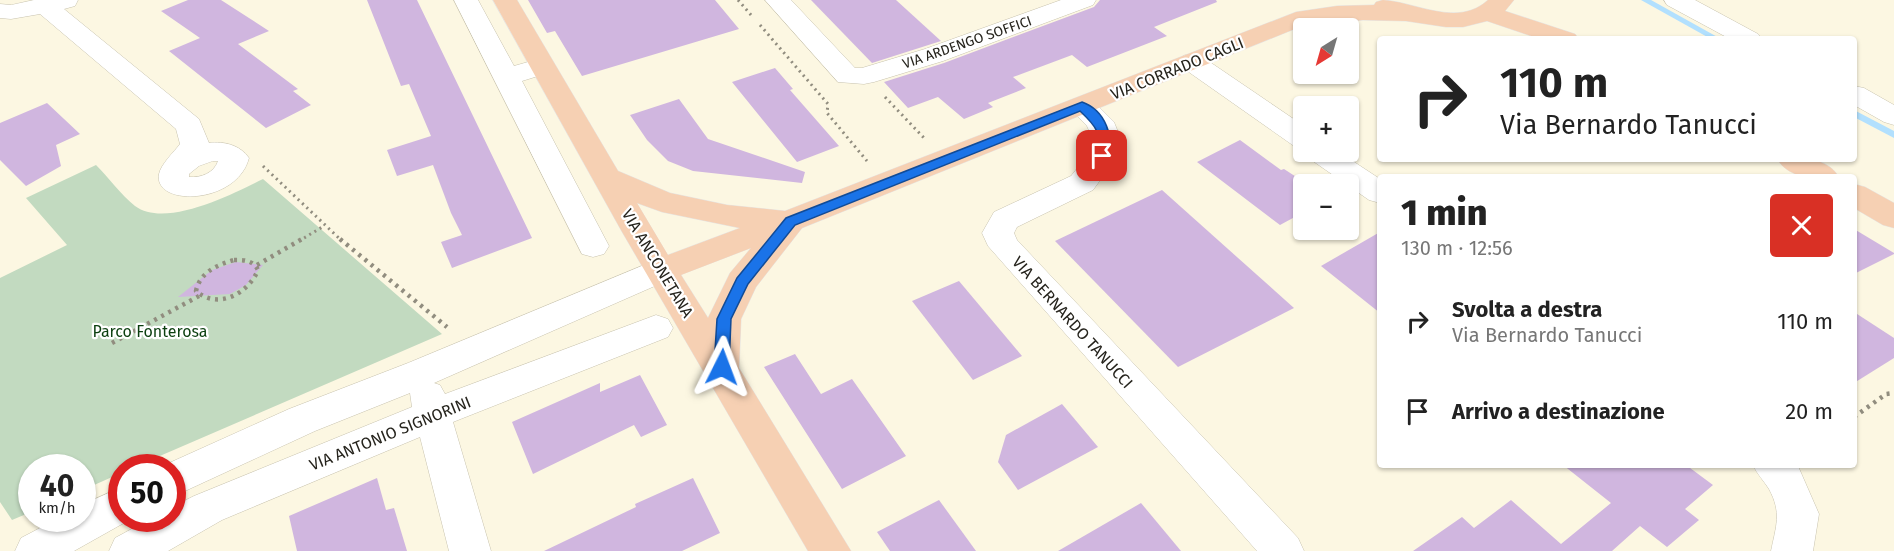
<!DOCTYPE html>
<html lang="it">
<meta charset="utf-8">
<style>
:root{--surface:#fff;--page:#f6f6f6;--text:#222;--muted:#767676}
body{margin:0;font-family:"Fira Sans",sans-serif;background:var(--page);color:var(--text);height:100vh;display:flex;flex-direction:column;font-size:22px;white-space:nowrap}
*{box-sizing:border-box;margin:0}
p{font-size:20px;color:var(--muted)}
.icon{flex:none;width:33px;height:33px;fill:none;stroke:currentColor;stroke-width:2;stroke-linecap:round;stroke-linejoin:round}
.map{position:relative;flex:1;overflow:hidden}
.side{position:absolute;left:1377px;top:174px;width:480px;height:294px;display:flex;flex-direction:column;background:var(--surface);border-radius:6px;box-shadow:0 2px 4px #0004}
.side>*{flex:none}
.top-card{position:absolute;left:1377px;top:36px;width:480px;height:126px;border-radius:6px;box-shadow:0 2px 4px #0004;background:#fff;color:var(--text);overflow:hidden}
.needle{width:39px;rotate:217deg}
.controls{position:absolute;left:1293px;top:18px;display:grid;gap:12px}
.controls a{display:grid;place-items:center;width:66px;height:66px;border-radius:6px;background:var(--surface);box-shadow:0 2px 4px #0004;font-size:30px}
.speed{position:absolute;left:18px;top:454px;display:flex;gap:12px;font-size:30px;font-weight:700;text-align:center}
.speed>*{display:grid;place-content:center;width:78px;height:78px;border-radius:50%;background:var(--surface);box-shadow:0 2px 4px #0004;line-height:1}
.speed small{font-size:15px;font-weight:400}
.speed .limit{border:9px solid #d22;background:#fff;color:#111}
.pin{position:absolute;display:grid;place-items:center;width:51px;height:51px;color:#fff;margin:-26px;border-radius:12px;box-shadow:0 3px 9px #0006}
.me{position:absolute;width:66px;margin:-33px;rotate:3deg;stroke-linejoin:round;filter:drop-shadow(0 0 4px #0008)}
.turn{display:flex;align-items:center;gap:21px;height:126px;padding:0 24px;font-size:27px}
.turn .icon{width:78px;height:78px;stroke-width:2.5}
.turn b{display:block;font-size:42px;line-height:51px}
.round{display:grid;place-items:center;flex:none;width:63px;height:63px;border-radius:6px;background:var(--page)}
.headline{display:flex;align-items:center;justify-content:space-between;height:102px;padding:0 24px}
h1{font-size:36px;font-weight:800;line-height:45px}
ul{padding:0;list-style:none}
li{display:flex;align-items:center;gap:18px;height:90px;padding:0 24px}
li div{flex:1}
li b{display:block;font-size:22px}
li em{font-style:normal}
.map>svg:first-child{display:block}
</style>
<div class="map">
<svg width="1894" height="551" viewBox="0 0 1894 551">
<rect width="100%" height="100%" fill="#fcf7e2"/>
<path fill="#c2dac0" d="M96,165C109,178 121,195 135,206C166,229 234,193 263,179L442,334L132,468H122L121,473L83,490L82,468H32L31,512L12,520L0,502V278L67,245L26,198Z"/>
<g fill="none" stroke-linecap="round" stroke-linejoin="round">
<g fill="#b2e0fe" fill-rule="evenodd">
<polygon points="1641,0 1651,0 1721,39 1711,39"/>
<polygon points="1854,110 1894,131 1894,138 1854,117"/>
</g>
</g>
<g fill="#d0b6df">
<polygon points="188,0 221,0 269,31 238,44 298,89 293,91 311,105 266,128 169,51 200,38 161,11"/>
<polygon points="367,0 417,0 532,238 452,268 441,242 462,235 451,213 433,165 397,176 387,150 431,136 409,84 401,86"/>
<polygon points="528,0 715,0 739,29 582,76 555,31 547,33"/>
<polygon points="811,0 896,0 941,41 872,63"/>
<polygon points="1100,0 1216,0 1217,2 1154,27 1167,36 1087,67 1072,55 1013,77 1026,88 988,103 993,107 964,119 938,97 908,108 884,82 944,63 1094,7"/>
<polygon points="775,68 793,89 790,90 839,146 797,162 732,82"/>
<polygon points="679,99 708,139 805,172 802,183 693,171 668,161 647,140 630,115"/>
<polygon points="47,103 80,134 56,145 61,166 26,186 0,160 0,123"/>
<polygon points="1240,140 1281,170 1284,169 1304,182 1304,212 1280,225 1197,162"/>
<polygon points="1162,190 1294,308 1178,367 1055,241"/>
<polygon points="1854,229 1894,253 1894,254 1854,274"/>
<polygon points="1380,232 1380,313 1321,266"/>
<polygon points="236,262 263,265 246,285 230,294 178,297 212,270"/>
<polygon points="959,281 1022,356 973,380 912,301"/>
<polygon points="1854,312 1894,338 1894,358 1854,383"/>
<polygon points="795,354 821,394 852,379 906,456 842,489 764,367"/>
<polygon points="640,375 667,425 641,437 634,425 533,474 512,422 600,383 600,392"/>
<polygon points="1062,404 1098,447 1018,490 998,462 1006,435"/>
<polygon points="1563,465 1686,465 1713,485 1685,509 1699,520 1667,547 1640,526 1612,551 1413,551 1462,517 1474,528 1511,500 1561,544 1611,503"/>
<polygon points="377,478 386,510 394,508 407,551 297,551 289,516"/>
<polygon points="693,478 720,533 682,551 544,551 636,507 635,504"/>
<polygon points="939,500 976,551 890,551 877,532"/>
<polygon points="1141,503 1181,551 1058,551"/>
</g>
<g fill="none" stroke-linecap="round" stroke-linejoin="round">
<g stroke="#c8c3af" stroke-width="1">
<g id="minor">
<path d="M34,0H78L75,6L64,9L199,119L209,143C224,141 240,145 249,158C237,205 153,207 159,174C161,164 174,152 180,144L176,129L40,14L11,19L0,18V4L11,5ZM213,161H218C214,173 201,178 189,177V174L199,166Z"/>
<polygon points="454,0 478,0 514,66 542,58 551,60 555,66 551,72 522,81 609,246 604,254 593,257 582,254"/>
<polygon points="765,0 791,0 855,68 862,68 925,49 1061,0 1096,0 1093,5 943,61 874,82 864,84 838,82"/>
<polygon points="1664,0 1695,0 1758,34 1762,39 1730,39 1667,5"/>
<polygon points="1192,54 1201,56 1304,126 1304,149 1294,146 1183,68 1179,62 1183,56"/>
<polygon points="1854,86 1864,88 1894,105 1894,125 1884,122 1854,105"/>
<polygon points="1082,98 1092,100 1114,122 1120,137 1117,157 1093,190 1017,227 1014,233 1017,240 1298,538 1304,551 1257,551 988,246 982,233 994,212 1071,176 1088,155 1092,137 1087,126 1068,106 1072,100"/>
<polygon points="1305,152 1339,152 1380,179 1380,203 1369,200 1310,159"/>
<polygon points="661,258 673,262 677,270 673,278 434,383 440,385 445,394 656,315 668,319 673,328 668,337 453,422 491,551 449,551 420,437 222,520 168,551 109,551 115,538 150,519 172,519 172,507 194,496 412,407 410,393 315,431 172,497 172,468 158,468 289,409 408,363"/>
<path d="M1753,465L1798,466L1819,514L1813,551H1771C1776,526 1782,513 1769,489C1764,481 1757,474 1753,465Z"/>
<polygon points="122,487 122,519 131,519 74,551 15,551 21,538 57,519 82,519 82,505"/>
</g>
</g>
<g stroke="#e5e5e4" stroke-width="1">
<g id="major">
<path d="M493,0H517L618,171L670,193L727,205L785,211L1296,12L1337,6L1374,5L1376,2L1383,0C1416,2 1458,28 1488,0H1514L1505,11L1575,34L1579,39H1540L1487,21L1463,27H1446L1406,21L1363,20L1302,26L802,228L756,287L741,319L739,368L851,551H808L621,230ZM637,203L662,212L740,228L668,255ZM751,248L730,273L708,318L681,275Z"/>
<path d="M1777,159C1800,159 1825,155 1839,177C1816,177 1791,181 1777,159Z"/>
<polygon points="1854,184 1865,187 1894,203 1894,228 1883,225 1854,208"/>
</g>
</g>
<g stroke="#918d7f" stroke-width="3" stroke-dasharray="2 4" stroke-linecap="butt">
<polyline points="738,0 751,15"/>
<polyline points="760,25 828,104 827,113 867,161"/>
<polyline points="885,97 925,139"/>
<polyline points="263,166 342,241"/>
<polyline points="299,241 324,226"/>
</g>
<g stroke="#918d7f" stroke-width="4.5" stroke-dasharray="3 5" stroke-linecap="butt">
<polyline points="340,239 447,327"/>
<path d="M234,260C244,260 253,260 258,270C248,294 218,310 196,291C200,272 217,265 234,260Z"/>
<polyline points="257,265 302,239"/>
<polyline points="112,343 199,296"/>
<polyline points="1854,417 1886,394 1894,393"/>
</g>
<use href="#minor" fill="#fff" fill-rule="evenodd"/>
<use href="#major" fill="#f6d0b3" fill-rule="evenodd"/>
</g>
<path fill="#1a73e8" stroke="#114b97" stroke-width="1.5" d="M1082,102C1105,110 1116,138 1106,159L1102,160L1096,156C1101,132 1098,128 1080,111L795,225L748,284L731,319L729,367L727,371H716L714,367L717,319L737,278L786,218Z"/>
<g text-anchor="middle" stroke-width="4.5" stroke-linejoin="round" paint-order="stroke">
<g font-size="14" fill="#26241d" stroke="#fff">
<text transform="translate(967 42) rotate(-19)" y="5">VIA ARDENGO SOFFICI</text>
</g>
<g font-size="16" fill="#26241d" stroke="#fff">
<text transform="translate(1177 68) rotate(-22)" y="6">VIA CORRADO CAGLI</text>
<text transform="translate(658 263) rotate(59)" y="6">VIA ANCONETANA</text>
<text transform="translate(1073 322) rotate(48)" y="6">VIA BERNARDO TANUCCI</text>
<text transform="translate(390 433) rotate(-22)" y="6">VIA ANTONIO SIGNORINI</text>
</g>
<g font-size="16" fill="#0b3f0f" stroke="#fff">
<text x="150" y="337">Parco Fonterosa</text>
</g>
</g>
</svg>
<div class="controls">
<a><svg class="needle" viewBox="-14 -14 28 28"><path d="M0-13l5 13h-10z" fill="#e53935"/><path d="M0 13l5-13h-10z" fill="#767676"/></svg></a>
<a>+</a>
<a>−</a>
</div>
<div class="speed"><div>40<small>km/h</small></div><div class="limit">50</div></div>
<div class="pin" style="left:1102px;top:156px;background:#d93025"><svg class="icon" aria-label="arrive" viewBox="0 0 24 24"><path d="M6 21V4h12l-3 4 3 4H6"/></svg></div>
<svg class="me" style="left:722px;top:367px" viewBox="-20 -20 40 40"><path d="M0-17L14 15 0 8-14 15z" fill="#1a73e8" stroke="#fff" stroke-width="4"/></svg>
<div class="top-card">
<div class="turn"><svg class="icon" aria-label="right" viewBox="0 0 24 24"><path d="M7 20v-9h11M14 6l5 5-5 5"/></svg><div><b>110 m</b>Via Bernardo Tanucci</div></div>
</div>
<section class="side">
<div class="headline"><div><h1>1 min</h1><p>130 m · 12:56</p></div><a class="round" style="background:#d93025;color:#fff"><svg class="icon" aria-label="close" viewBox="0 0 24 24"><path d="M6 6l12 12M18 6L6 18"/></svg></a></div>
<ul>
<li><svg class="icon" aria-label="right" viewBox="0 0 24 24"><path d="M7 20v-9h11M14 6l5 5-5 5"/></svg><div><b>Svolta a destra</b><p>Via Bernardo Tanucci</p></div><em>110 m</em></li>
<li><svg class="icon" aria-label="arrive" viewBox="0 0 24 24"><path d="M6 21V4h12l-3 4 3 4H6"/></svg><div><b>Arrivo a destinazione</b></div><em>20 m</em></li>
</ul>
</section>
</div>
